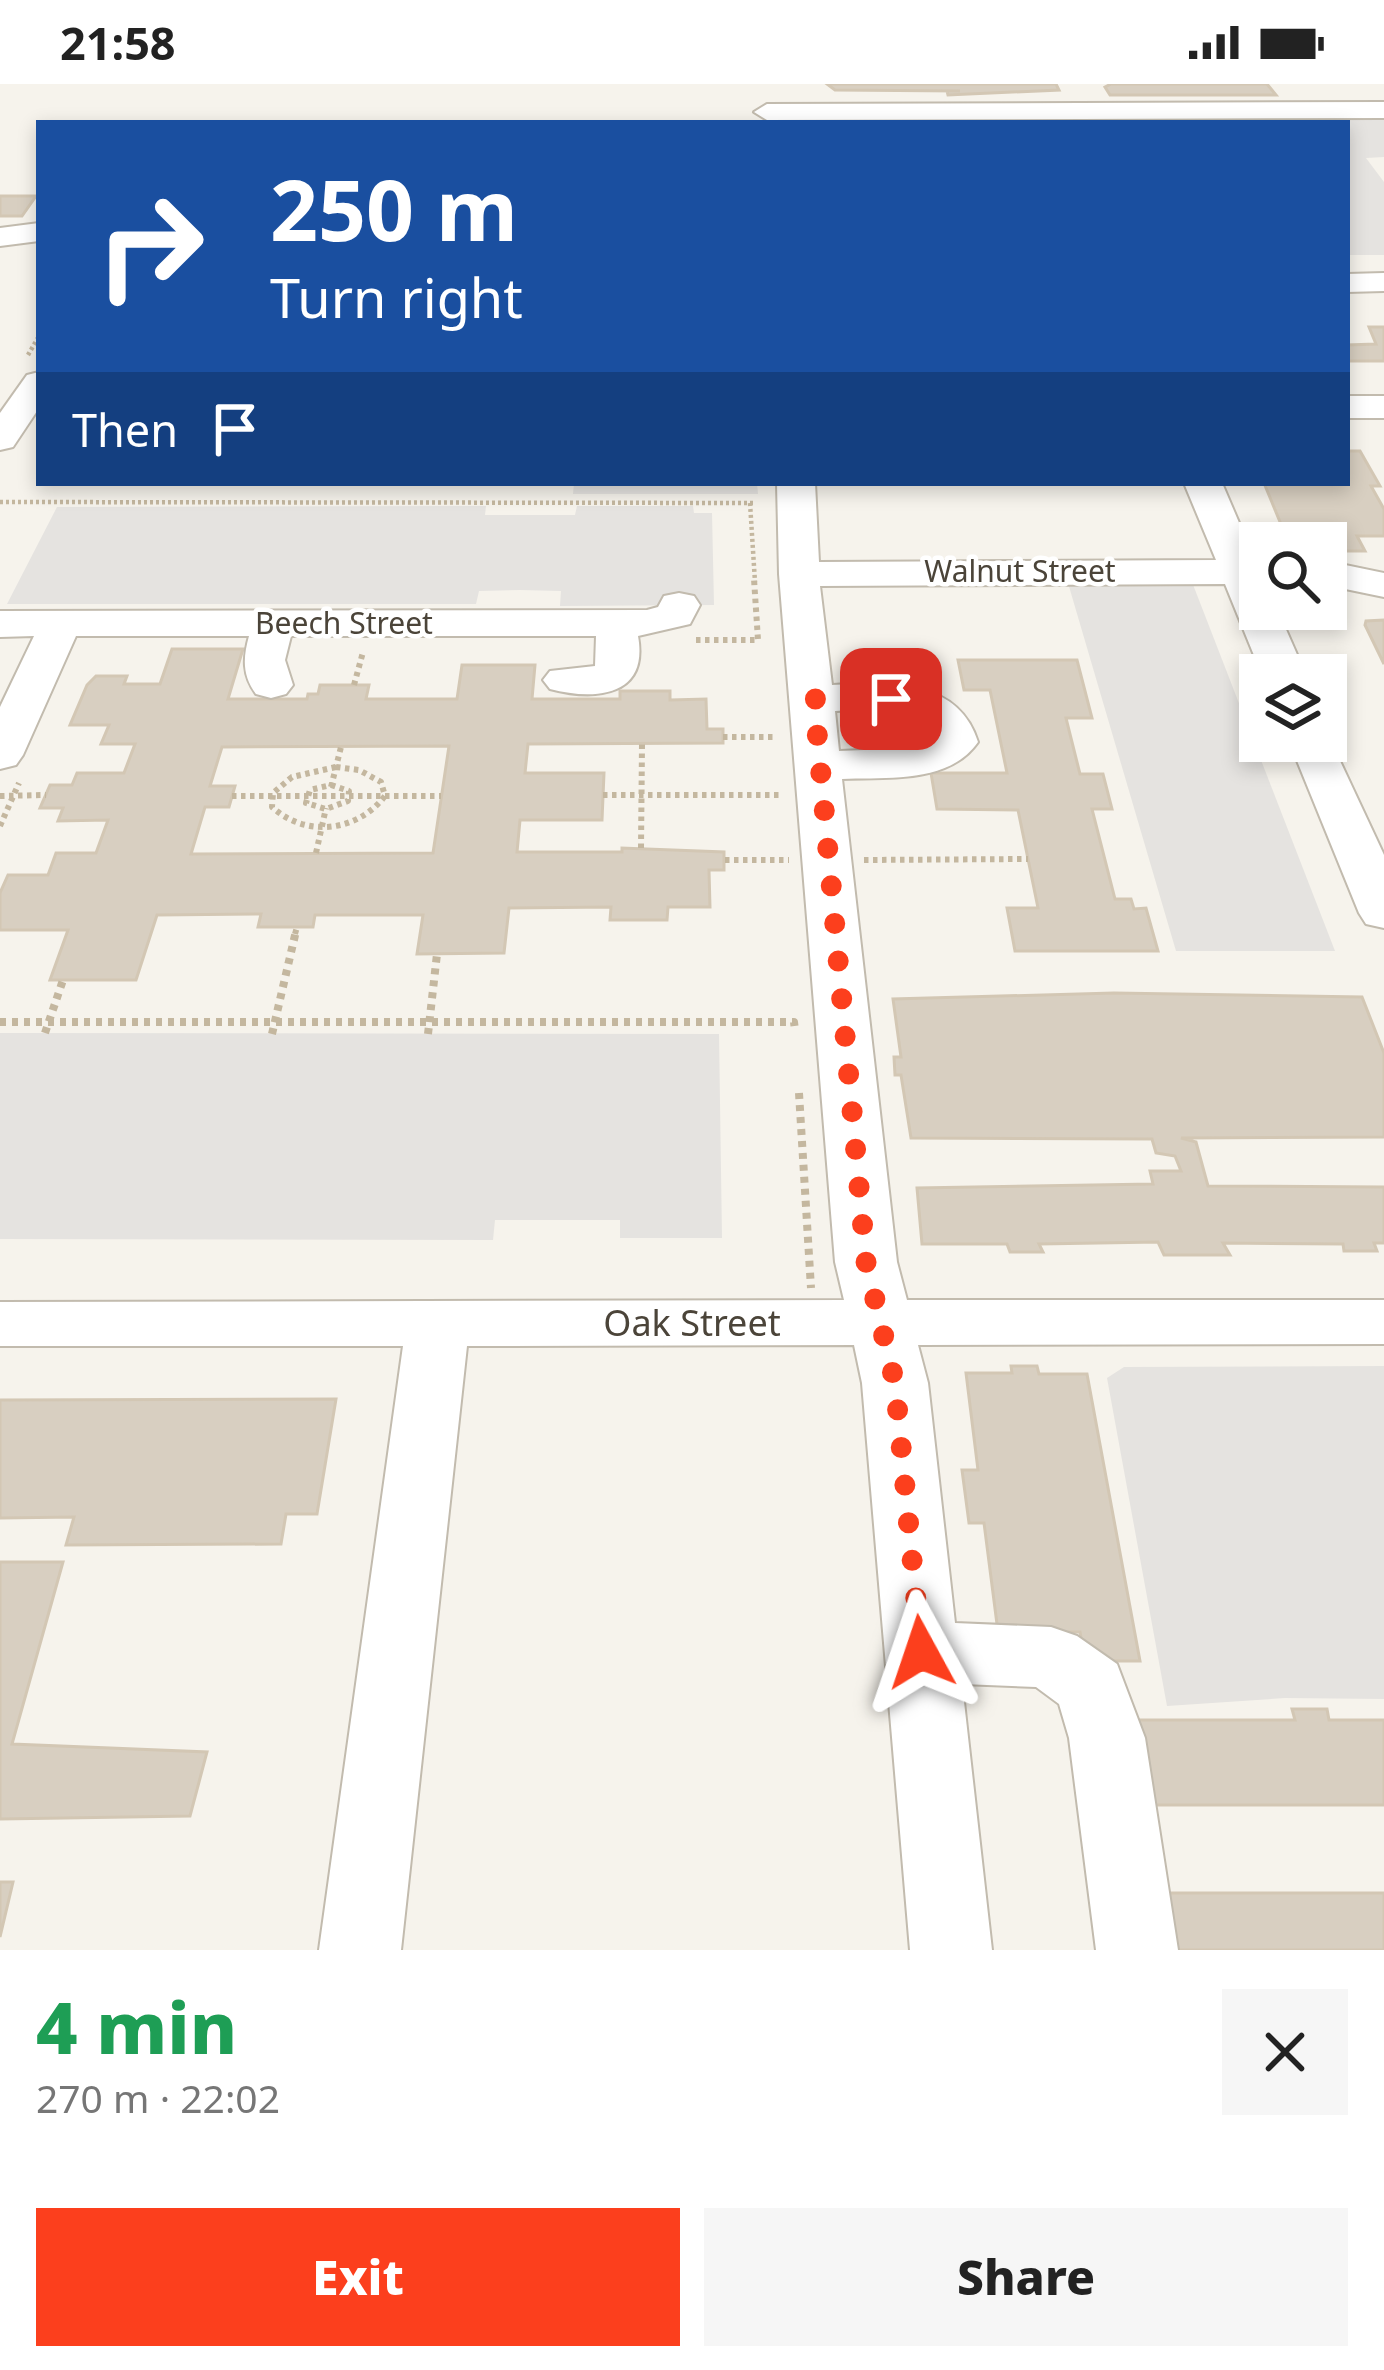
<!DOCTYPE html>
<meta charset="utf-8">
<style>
:root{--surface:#fff;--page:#f6f6f6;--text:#222;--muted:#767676;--accent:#fc3f1d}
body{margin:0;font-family:"Noto Sans",sans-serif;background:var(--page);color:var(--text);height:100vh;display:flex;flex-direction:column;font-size:45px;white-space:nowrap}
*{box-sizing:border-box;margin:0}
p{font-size:39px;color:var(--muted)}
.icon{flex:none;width:66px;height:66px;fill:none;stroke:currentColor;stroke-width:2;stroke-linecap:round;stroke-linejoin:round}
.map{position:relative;height:1866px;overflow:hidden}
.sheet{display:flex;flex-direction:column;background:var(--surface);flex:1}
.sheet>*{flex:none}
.top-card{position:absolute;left:36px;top:36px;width:1314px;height:366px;border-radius:0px;box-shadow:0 6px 18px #0003;background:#1a4fa0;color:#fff;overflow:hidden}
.controls{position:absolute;left:1239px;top:438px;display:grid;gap:24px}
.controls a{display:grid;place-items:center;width:108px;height:108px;border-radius:0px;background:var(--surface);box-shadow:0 6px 18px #0003;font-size:60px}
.pin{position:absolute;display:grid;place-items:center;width:102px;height:102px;color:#fff;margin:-51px;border-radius:24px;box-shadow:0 6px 18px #0006}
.me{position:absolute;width:132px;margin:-66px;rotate:355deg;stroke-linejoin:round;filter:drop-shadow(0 0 9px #0008)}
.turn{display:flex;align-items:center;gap:42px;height:252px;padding:0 36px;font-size:54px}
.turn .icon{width:156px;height:156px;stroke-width:2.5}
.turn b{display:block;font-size:84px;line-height:102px}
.then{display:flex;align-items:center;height:114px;padding:0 36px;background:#0003;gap:24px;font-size:45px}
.round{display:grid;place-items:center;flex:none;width:126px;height:126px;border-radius:0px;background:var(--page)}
.headline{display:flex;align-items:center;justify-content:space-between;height:204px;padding:0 36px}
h1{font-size:72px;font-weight:800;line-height:90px;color:#1e9e55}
.action{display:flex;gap:24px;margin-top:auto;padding:24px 36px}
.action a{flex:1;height:138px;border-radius:0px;background:var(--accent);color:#fff;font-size:48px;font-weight:800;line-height:138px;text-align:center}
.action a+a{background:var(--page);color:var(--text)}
.status{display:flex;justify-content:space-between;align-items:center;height:84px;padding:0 60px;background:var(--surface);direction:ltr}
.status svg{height:33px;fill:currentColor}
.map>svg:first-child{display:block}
</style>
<div class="status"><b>21:58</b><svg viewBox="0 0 49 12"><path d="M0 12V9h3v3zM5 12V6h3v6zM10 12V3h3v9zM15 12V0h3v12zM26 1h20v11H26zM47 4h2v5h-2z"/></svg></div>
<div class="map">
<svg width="1384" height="1866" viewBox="0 0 1384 1866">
<rect width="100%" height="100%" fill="#f6f3ec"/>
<g fill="#e5e3e0">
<polygon points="1384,35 1384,73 1366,74 1384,98 1384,171 1347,171 1347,39 817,36"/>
<polygon points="574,399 757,399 758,410 573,410"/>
<polygon points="486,422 485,431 575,431 577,422 693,422 694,429 712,429 714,521 560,522 561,507 520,506 479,507 476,520 7,520 57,423"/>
<polygon points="1192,498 1335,867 1176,867 1068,499"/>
<polygon points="0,949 719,950 722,1154 620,1154 620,1136 495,1136 493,1156 0,1155"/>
<polygon points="1384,1282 1384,1615 1285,1614 1167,1622 1107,1294 1124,1283"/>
</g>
<g fill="#d8cfc1" stroke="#d3c7b4" stroke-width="3" fill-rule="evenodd">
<polygon points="827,0 1056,0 1059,6 948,11 947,7 960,7 835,6"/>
<polygon points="1111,0 1267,0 1276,11 1110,11 1105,3"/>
<polygon points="0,112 36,112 22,132 0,132"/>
<polygon points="1369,243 1384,243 1384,277 1347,277 1347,261 1376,260"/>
<polygon points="1347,367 1360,367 1380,402 1371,402 1384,425 1384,452 1357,452 1365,467 1326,467 1326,459 1308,459 1304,450 1285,450 1264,399 1347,399"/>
<polygon points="1384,536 1384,580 1365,541 1366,537"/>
<path d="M172,565H243L228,615H307L308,610H318L320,601H369L366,615H457L462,581H535L532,615H620V607H670V616L706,615L707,645H723V659L528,660L525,689H604L602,736H520L517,768H622V764L724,768V786H709L710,823H668L667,836H610L611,823L509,824L504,869L417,870L423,831H315L313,843H258L261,830L157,831L136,896H50L68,846H0V809L8,791H48L56,769H96L108,736L58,737L63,724H40L50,701H72L77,689H124L135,660H101L109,641H70L87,601L96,592H127L124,600H160ZM449,662L433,769L191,770L205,723H229L235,702H210L222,663Z"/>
<polygon points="958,576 1077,576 1092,634 1066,634 1080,690 1103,690 1112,725 1092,725 1115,815 1131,815 1134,825 1146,824 1158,867 1015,867 1007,824 1038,824 1018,726 937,725 931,689 1007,689 990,606 964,606"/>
<polygon points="1114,909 1362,913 1384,969 1384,1053 1181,1054 1196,1058 1208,1102 1384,1103 1384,1159 1374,1159 1377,1167 1344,1167 1343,1160 1223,1159 1230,1171 1164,1171 1158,1158 1039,1160 1043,1168 1010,1168 1007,1160 922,1160 917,1104 1153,1100 1150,1087 1181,1087 1175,1072 1156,1069 1152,1055 911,1054 901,991 895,991 894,973 901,973 893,915"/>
<polygon points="1011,1282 1037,1282 1039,1290 1087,1290 1140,1577 1085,1577 1080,1548 998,1548 984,1439 969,1439 962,1386 978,1386 966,1289 1012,1289"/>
<polygon points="336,1315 317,1430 286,1430 281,1460 66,1461 74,1433 0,1434 0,1316"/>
<polygon points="0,1478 63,1478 12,1660 207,1668 190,1732 0,1735"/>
<polygon points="1292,1625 1327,1625 1329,1636 1384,1636 1384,1721 1130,1721 1116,1636 1295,1636"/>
<polygon points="0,1798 13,1798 0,1853"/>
<polygon points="1147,1809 1384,1809 1384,1866 1157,1866"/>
</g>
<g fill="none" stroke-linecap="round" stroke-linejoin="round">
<g stroke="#c2bbae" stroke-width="4">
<g id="minor">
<polygon points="1384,18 1384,34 767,36 754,28 767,20"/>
<polygon points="39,139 39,157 0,162 0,144"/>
<polygon points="1384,189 1384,207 1347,208 1347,190"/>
<polygon points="39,288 39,324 13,363 0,366 0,329 27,291"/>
<rect x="1347" y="312" width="37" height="22"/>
<path d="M777,399H815L819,478L1216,476L1184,399H1222L1255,476H1260V525H1277L1306,591H1262L1225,500L820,502L832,601C888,598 958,594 978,658C949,700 887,693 842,695L897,1178L907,1216H1384V1260L918,1261L928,1299L955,1539L1051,1543L1077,1552L1117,1580L1145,1654L1178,1866H1096L1069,1654L1059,1620L1036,1603L962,1600L992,1866H910L862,1299L854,1261L467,1262L401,1866H319L403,1262H0V1218L844,1216L835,1178L779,490ZM835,627C865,626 921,616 931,653L913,664L839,667Z"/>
<polygon points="1326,477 1384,489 1384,513 1326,501"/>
<path d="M679,509L694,512L700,521L690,540L638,552C649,612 596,617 550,605L543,596L550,587L595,582L596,552H291L285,576L293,601L286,610L271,614L256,610C242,591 243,574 249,552H76L23,671L16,681L0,685V623L34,552L0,553V527L647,526L658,523L664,512Z"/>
<polygon points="1326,647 1384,771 1384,844 1366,840 1359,829 1289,657 1326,657"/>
</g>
</g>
<g stroke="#c4b79f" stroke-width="4.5" stroke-dasharray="3 3" stroke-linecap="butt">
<polyline points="28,271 39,252"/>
<polyline points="0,418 754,419"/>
<polyline points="750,419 755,498"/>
</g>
<g stroke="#c4b79f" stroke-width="6" stroke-dasharray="4.5 4.5" stroke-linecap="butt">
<polyline points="696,556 758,556 754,495"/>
<polyline points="354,601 363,568"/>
<polyline points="723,653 776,653"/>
<path d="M336,683L359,686L381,698L385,712C357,748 306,754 272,723L273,709L292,693Z"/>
<polygon points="331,701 349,707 348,717 326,725 306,719 310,706"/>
<polyline points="331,703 341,663"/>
<polyline points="603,711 782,711"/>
<polyline points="0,712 46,711"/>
<polyline points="232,712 441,712"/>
<polyline points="0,742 19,699"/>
<polyline points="641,764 642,660"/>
<polyline points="316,769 326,724"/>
<polyline points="725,776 789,776"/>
<polyline points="864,776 1028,775"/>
<polyline points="295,850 297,843"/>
</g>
<g stroke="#c4b79f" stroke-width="8" stroke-dasharray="6 6" stroke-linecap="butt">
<polyline points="0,938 794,938 795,946"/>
<polyline points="45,949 63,896"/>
<polyline points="272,950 296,847"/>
<polyline points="428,950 437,870"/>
<polyline points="799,1009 811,1204"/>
</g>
<use href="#minor" fill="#fff" fill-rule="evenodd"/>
</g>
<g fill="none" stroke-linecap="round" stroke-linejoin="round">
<polyline stroke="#fc3f1d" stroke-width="21" stroke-dasharray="0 37.8" points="891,615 814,615 866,1178 895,1299 921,1568"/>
</g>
<g text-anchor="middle" stroke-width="9" stroke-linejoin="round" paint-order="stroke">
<g font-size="30" fill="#4b4439" stroke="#fff">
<text x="1020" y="498">Walnut Street</text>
<text x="344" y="550">Beech Street</text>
</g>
<g font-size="36" fill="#4b4439" stroke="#fff">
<text x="692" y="1252">Oak Street</text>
</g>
</g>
</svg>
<div class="controls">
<a><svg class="icon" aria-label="search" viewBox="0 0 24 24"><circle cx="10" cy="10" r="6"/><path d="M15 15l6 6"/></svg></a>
<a><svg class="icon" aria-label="layers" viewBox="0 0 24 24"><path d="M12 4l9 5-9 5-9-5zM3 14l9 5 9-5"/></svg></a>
</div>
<div class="pin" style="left:891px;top:615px;background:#d93025"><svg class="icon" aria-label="arrive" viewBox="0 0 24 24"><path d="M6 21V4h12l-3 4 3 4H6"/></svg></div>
<svg class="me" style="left:921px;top:1568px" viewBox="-20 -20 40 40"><path d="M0-17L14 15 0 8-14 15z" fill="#fc3f1d" stroke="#fff" stroke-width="4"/></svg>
<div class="top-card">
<div class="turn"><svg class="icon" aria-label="right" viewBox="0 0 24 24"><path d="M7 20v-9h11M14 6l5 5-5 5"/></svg><div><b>250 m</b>Turn right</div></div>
<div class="then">Then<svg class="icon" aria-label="arrive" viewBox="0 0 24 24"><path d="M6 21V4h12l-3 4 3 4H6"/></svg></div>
</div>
</div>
<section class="sheet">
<div class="headline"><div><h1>4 min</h1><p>270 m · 22:02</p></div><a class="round"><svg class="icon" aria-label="close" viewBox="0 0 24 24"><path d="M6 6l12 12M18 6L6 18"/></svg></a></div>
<div class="action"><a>Exit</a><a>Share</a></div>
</section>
